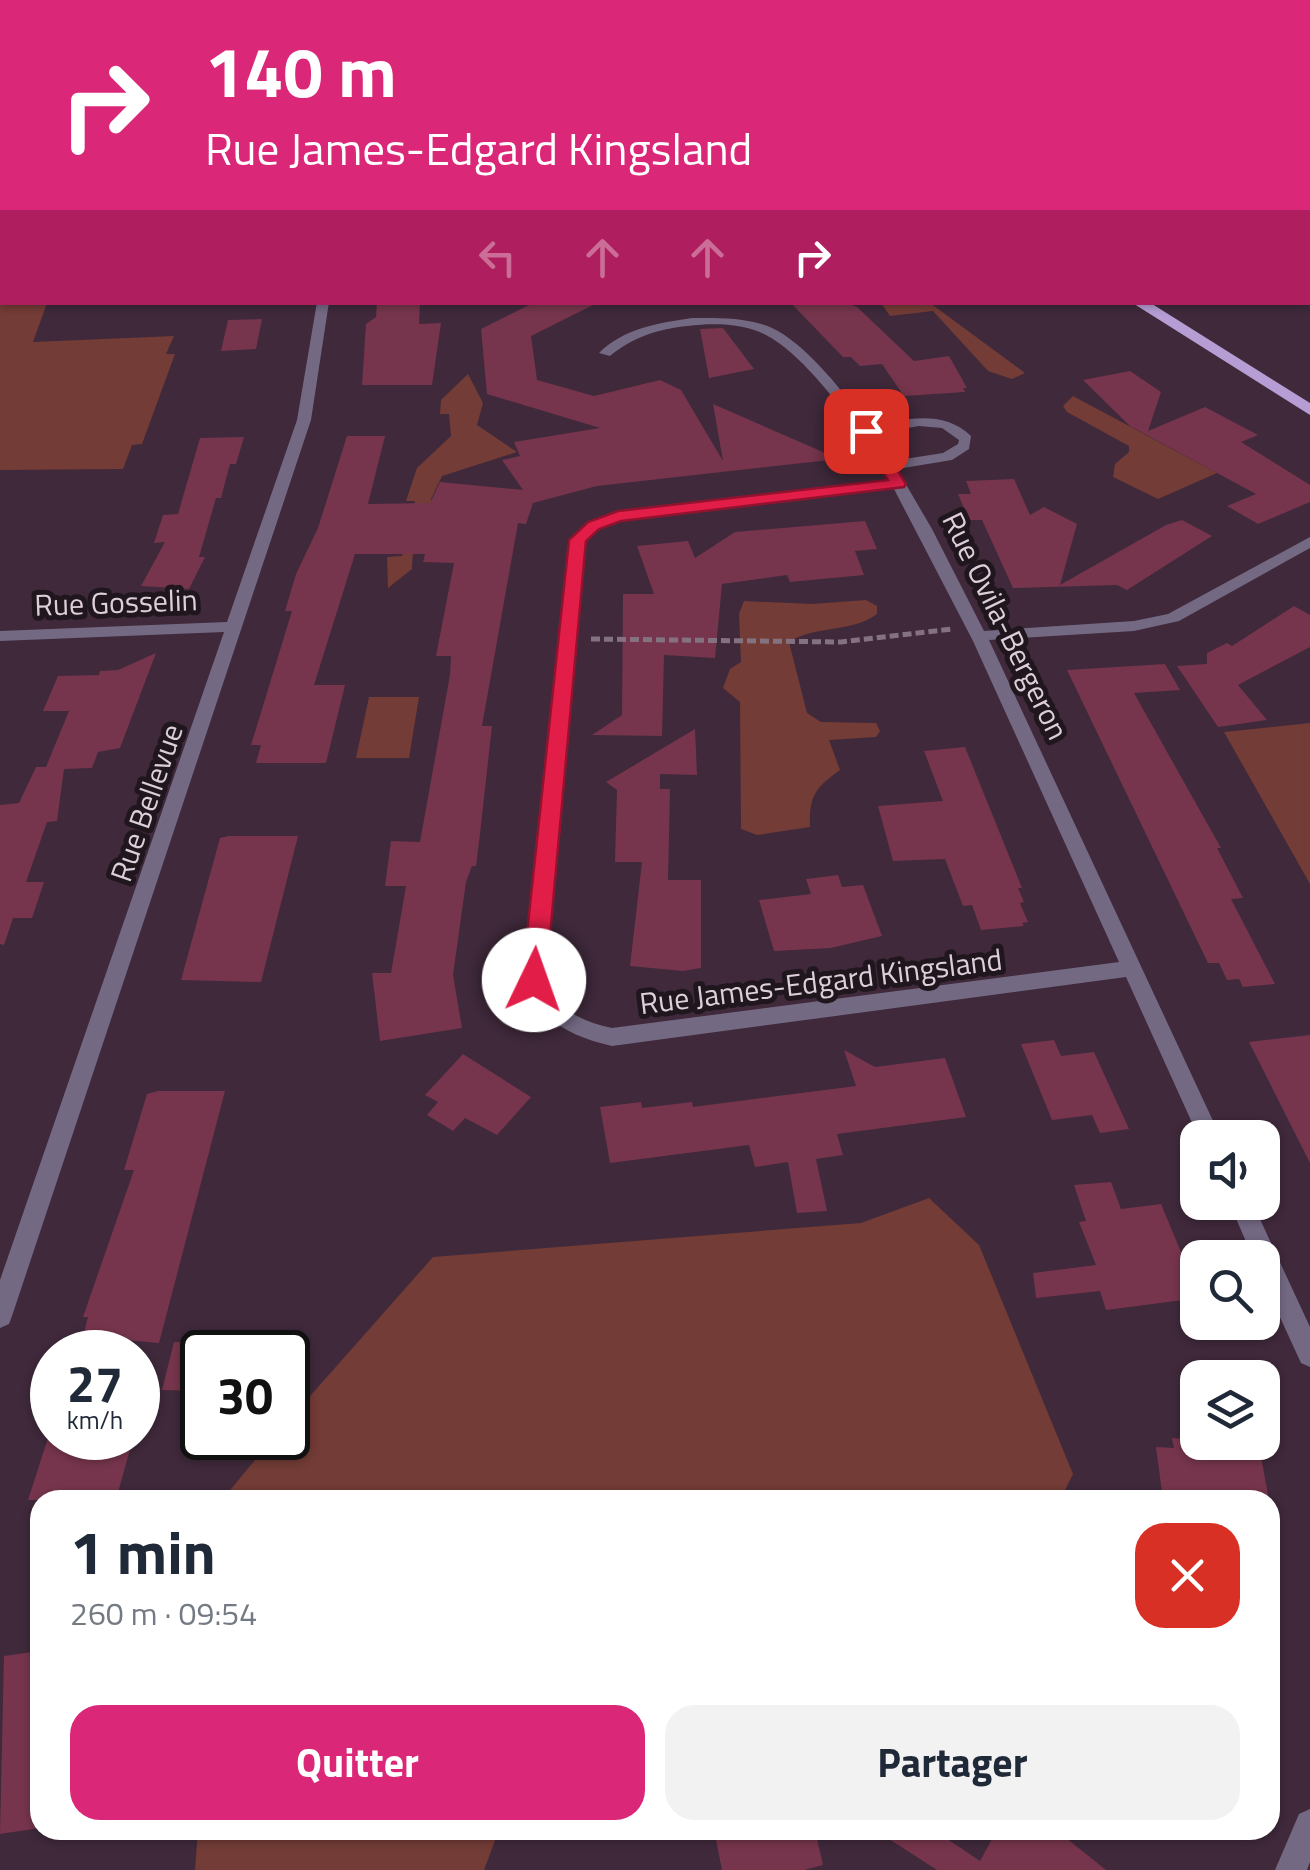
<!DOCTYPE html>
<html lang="fr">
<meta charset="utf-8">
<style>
:root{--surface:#fff;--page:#f2f2f3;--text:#1f2937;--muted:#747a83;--accent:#db2777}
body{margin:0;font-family:"Titillium Web",sans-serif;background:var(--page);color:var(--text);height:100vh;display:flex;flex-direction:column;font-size:38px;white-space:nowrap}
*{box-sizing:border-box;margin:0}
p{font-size:32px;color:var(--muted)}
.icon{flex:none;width:55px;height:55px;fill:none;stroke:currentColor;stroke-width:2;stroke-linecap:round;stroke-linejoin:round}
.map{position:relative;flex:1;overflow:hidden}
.sheet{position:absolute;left:30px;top:1490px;width:1250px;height:350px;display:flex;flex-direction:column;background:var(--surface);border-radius:30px;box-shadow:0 2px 8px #0004}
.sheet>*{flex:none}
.hud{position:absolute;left:0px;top:0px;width:1310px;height:305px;box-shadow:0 2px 8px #0004;background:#db2777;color:#fff;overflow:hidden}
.controls{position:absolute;left:1180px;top:1120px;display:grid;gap:20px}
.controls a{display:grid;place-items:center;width:100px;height:100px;border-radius:20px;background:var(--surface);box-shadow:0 2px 8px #0004;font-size:50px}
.speed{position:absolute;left:30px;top:1330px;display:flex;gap:20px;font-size:50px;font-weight:700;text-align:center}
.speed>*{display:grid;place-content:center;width:130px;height:130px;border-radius:50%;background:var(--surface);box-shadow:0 2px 8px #0004;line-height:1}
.speed small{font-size:25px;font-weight:400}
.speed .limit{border:5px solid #111;border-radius:15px;background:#fff;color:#111}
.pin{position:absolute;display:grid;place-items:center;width:85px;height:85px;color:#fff;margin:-42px;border-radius:20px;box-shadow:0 5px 15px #0006}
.me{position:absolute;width:110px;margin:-55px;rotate:3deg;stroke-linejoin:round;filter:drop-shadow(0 0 8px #0008)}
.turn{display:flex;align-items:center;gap:35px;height:210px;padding:0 40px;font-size:45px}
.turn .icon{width:130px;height:130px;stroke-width:2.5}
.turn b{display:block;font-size:70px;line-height:85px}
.lanes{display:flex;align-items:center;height:95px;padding:0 40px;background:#0003;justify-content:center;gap:50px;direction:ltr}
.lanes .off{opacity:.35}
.round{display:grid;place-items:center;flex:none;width:105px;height:105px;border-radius:30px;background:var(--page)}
.summary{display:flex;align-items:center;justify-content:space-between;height:170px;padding:0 40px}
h1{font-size:60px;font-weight:700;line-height:75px}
.cta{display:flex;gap:20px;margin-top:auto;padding:20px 40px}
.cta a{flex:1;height:115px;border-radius:30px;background:var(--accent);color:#fff;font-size:40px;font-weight:700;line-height:115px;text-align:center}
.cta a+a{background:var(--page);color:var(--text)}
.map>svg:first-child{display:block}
</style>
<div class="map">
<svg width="1310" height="1870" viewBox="0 0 1310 1870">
<rect width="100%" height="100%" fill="#3f293b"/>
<g fill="#733c36">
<polygon points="0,300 47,303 33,342 174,336 166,354 175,354 142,444 132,445 123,469 0,470"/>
<polygon points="881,303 930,303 1025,373 1012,379 988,371 933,311 890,316"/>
<polygon points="468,374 483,403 477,425 517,452 442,476 431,499 435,506 413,549 412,569 388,588 387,557 402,556 415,501 406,501 417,468 451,436 449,414 440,414 441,400"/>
<polygon points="1073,396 1217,473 1158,499 1113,477 1115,464 1129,452 1129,446 1067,412 1063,406"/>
<path d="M866,600L877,606V614C852,633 815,625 789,642L807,713L821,722L876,723L880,731L876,737L829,740L840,770C815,788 809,796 810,827L757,835L741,829L740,702L723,688L730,669L741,662L739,614L744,601L812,604Z"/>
<polygon points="369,697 419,697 409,758 356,758"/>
<polygon points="1310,723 1310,884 1224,732"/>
<polygon points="929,1198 979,1245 1073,1474 1060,1500 222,1500 273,1438 288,1438 288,1421 433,1257 861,1223"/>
<polygon points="198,1830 499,1830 484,1870 195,1870"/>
</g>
<g fill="#76354c">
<polygon points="377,302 420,302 419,324 441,323 432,385 362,385 366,324 376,317"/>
<polygon points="535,302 599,302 531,336 537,380 594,396 660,380 681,390 723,461 713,404 839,459 597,486 533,503 526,524 518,523 482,726 492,726 480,834 476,866 472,866 466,882 453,975 462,1028 380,1041 372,973 391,973 406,886 385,886 391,841 420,842 450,675 451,656 436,656 454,563 423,562 425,554 355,554 314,685 345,685 326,763 256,763 261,745 251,745 292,611 285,611 296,574 318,528 347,436 385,436 368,504 430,503 440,482 523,490 502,460 520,456 514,442 600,428 487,394 481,329"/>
<polygon points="790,302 845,302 857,307 914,361 949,356 967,388 963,388 965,392 904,396 882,364 860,366 851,357 843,357"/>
<polygon points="262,319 256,349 221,351 228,320"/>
<polygon points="723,328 754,369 709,378 700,329"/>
<polygon points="1130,371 1161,392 1148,431 1205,407 1258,435 1241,442 1310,485 1310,502 1258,524 1227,506 1256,494 1130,426 1083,380"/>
<polygon points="244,437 236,464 230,464 221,498 216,498 199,557 205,557 189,589 141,586 165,542 154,543 163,515 178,514 200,438"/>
<polygon points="1014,479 1030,515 1044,507 1077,524 1060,585 1166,525 1182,520 1212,536 1127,590 1117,585 1013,588 982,520 969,520 958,494 971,494 966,481"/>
<polygon points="865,521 877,549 855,551 864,575 790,582 787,575 722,584 715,658 664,655 662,736 592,735 622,715 623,594 654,594 637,546 688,541 695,558 735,532"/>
<polygon points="1294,606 1310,615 1310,647 1238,685 1267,720 1218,727 1177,666 1207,664 1207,653 1227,643 1232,646"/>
<polygon points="156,653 120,748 98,752 92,768 64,769 57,821 47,822 26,882 44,882 32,918 13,918 4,945 0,944 0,805 19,803 36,767 46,767 69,711 43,711 58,676 99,675 100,671 118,670"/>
<polygon points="1165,664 1180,690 1134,693 1221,848 1217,848 1243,898 1231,899 1275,984 1243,987 1239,979 1227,980 1219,963 1208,963 1067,670"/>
<polygon points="695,729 697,775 660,774 660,789 670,789 668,880 701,880 701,968 683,971 630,966 642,862 615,862 617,790 606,782"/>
<polygon points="965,747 1022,888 1018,888 1024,902 1020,903 1028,922 1022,923 1024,926 981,930 972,905 963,906 945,859 893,861 878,806 943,801 924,751"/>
<polygon points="229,836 298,836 261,982 181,980 220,838"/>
<polygon points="838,875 842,887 863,885 882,936 831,948 774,951 759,900 811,894 806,879"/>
<polygon points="1310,1035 1310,1163 1249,1042"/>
<polygon points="1054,1040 1061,1056 1094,1052 1129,1129 1100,1133 1092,1115 1052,1120 1021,1044"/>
<polygon points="844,1050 875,1067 945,1058 966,1117 837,1134 843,1155 816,1159 827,1211 797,1213 788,1162 755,1167 749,1145 610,1163 600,1107 641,1102 642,1108 692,1102 693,1107 856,1086"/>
<polygon points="463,1054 531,1097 497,1135 465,1118 453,1131 427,1115 438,1102 425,1095"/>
<polygon points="158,1091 225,1091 159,1343 83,1336 88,1317 83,1317 134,1170 124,1170 147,1094"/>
<polygon points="1111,1182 1121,1209 1161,1204 1191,1276 1182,1278 1191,1299 1106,1310 1100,1291 1036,1298 1033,1273 1096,1265 1079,1222 1086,1221 1074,1185"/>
<polygon points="174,1342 202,1343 202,1391 162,1390"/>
<polygon points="48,1438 133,1438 116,1500 28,1500"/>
<polygon points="1172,1438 1259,1446 1269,1500 1163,1500 1156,1447 1174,1448"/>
<polygon points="40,1651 40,1828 0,1834 4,1656"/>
<polygon points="714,1830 815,1830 823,1865 804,1870 722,1870"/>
<polygon points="875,1830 934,1830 980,1861 997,1830 1056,1830 1106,1870 937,1870"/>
</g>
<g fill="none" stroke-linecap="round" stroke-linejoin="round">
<polyline stroke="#847281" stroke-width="5" stroke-dasharray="9 4" stroke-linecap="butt" points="591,639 841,642 953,629"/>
<g fill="#746983" fill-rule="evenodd">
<rect x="349" y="0" width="8" height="2"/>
<rect x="0" y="40" width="2" height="6"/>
<rect x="0" y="141" width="2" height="6"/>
<polygon points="0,281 2,282 2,288 0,289"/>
<polygon points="317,302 329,302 311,420 12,1316 9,1324 0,1328 0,1280 224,632 0,641 0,631 227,622 297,420"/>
<path d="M692,318C718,318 745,317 770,327C805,342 847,396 868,426C903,420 942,408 971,436L969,449L952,460L897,469L932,529L984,631L1134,621L1168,614L1310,537V548L1179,621L1134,631L989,640L1221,1138H1199L1126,977L612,1046C564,1035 529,1015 524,963L569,540L588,522L618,512L890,481C865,438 809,356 764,334C742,323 712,323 688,326C658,329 633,337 610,356L599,353C624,328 659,323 692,318ZM919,426L942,428L959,440L958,444L943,453L892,461L873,434ZM894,489L973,641L1119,962L612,1028C574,1020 548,1004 544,963L584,541L598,528L620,520Z"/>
<polygon points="1229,1202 1252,1202 1310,1327 1310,1367 1301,1363 1262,1278 1262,1258 1253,1258"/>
<polygon points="1310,1809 1310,1862 1307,1870 1275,1870 1299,1814"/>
</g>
<g fill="#b69ed4" fill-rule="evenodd">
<polygon points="657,0 670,0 671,2 659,2"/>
<polygon points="1131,302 1149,302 1310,403 1310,415"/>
</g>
<g stroke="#a796a3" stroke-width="5">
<polyline id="rail" points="1261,0 1270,2"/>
</g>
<use href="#rail" stroke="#1f161e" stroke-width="4" stroke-dasharray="11" stroke-linecap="butt"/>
</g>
<polygon fill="#e11d48" stroke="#92132f" stroke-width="2.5" points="866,426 874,431 906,484 904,487 621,521 599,529 586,541 546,980 534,989 526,987 522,980 569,540 588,522 618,511 888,480 859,431"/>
<g text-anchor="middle" stroke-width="10" stroke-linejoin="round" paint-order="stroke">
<g font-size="30" fill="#ddcfda" stroke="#1f161e">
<text transform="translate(116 603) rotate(-2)" y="10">Rue Gosselin</text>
<text transform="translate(1005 626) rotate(64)" y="10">Rue Ovila-Bergeron</text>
<text transform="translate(147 803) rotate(-71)" y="10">Rue Bellevue</text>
<text transform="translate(821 982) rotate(-7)" y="10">Rue James-Edgard Kingsland</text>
</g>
</g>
</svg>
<div class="controls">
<a><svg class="icon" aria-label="sound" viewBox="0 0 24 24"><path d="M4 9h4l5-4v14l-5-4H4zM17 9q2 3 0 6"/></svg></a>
<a><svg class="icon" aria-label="search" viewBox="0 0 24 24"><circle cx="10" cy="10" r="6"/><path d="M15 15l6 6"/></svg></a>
<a><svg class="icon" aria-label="layers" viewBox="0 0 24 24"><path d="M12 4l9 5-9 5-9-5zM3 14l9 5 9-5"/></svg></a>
</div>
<div class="speed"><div>27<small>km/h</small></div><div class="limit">30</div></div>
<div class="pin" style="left:866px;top:431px;background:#d93025"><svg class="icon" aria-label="arrive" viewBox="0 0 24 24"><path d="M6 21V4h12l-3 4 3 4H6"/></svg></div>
<svg class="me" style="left:534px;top:980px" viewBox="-20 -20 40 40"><circle r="19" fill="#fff"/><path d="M0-13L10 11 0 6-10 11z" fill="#e11d48"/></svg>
<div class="hud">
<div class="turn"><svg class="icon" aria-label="right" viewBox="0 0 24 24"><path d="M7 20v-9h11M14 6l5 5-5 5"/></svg><div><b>140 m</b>Rue James-Edgard Kingsland</div></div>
<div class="lanes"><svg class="icon off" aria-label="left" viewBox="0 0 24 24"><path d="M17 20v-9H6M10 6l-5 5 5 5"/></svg><svg class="icon off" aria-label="ahead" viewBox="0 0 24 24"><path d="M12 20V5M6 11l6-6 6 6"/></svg><svg class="icon off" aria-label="ahead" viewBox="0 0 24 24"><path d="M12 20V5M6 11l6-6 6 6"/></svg><svg class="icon" aria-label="right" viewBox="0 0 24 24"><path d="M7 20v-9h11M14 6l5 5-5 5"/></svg></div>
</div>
<section class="sheet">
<div class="summary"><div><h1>1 min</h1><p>260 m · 09:54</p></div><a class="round" style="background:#d93025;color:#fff"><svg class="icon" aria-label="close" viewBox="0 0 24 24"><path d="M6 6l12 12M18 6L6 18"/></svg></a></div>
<div class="cta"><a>Quitter</a><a>Partager</a></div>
</section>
</div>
